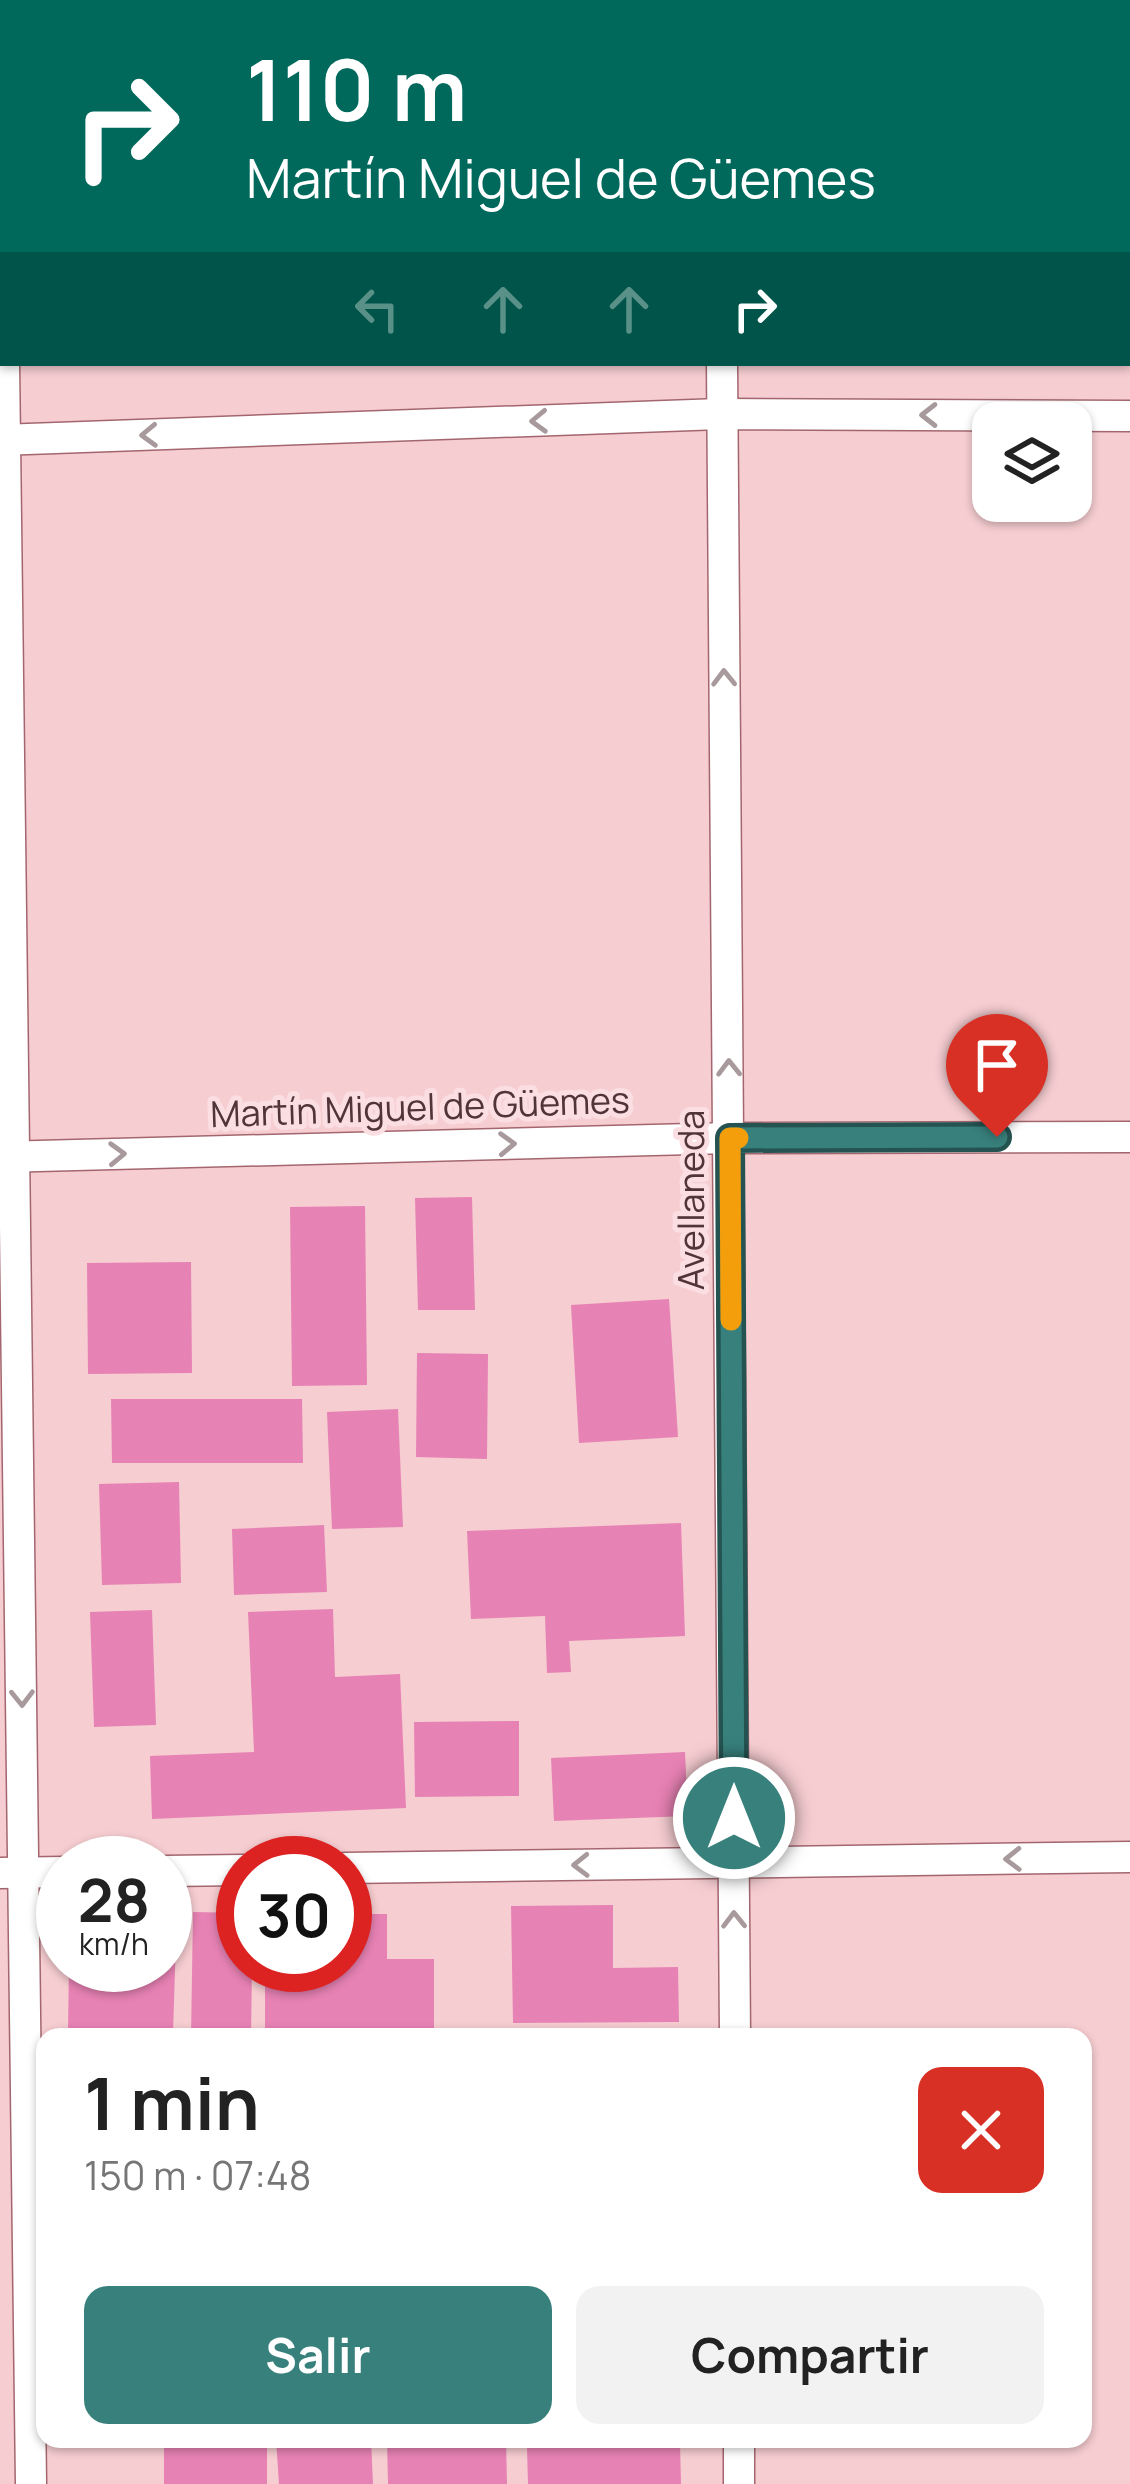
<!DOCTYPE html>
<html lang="es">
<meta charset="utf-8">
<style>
:root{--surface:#fff;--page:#f2f2f2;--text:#222;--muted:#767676;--accent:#38807c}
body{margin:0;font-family:Manrope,sans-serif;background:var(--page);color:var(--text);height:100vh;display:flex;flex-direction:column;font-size:45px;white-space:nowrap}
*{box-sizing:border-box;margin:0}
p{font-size:39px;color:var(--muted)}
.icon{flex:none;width:66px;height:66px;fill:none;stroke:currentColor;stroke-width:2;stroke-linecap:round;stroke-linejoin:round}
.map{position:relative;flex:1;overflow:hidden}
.sheet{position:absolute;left:36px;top:2028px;width:1056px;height:420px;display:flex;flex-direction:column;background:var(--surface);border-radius:24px;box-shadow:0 3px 9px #0004}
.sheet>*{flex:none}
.top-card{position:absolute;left:0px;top:0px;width:1131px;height:366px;box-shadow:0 3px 9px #0004;background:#00695c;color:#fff;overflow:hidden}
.tools{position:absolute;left:972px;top:402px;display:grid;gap:24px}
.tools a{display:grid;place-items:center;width:120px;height:120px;border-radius:24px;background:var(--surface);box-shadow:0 3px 9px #0004;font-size:60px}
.speed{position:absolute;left:36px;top:1836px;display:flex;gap:24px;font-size:60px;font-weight:700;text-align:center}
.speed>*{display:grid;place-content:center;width:156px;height:156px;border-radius:50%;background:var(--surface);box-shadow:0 3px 9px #0004;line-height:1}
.speed small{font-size:30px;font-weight:400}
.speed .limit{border:18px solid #d22;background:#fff;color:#111}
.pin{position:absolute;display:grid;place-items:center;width:102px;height:102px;color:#fff;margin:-123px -51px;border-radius:50% 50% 50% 0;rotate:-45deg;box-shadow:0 0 12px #0007}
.pin .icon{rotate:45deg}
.me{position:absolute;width:132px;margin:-66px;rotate:0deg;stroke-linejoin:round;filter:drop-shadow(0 0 9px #0008)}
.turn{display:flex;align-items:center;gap:42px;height:252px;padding:0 48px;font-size:54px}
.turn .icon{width:156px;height:156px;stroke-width:2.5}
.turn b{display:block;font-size:84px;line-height:102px}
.lanes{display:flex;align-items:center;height:114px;padding:0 48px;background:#0003;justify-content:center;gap:60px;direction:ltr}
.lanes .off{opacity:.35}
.round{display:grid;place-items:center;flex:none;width:126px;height:126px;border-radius:24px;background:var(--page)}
.head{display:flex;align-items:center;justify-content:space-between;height:204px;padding:0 48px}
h1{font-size:72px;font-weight:700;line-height:90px}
.action{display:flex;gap:24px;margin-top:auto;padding:24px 48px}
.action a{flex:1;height:138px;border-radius:24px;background:var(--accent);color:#fff;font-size:48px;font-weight:700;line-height:138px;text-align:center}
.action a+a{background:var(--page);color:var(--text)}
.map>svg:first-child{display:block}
</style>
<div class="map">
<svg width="1130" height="2484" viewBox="0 0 1130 2484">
<rect width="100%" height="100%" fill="#f6cdd1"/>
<g fill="#e782b4">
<polygon points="472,1197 475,1310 418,1310 415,1198"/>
<polygon points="365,1206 367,1385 292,1386 290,1207"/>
<polygon points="191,1262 192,1373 88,1374 87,1263"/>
<polygon points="669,1299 678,1437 579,1443 571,1305"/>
<polygon points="417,1353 488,1354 487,1459 416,1457"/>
<polygon points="111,1399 302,1399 303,1463 112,1463"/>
<polygon points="398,1409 403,1527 332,1529 327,1412"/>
<polygon points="179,1482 181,1583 102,1585 99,1484"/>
<polygon points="681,1523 685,1636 569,1641 571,1672 547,1673 545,1616 471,1619 467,1531"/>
<polygon points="324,1525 327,1592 234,1595 232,1529"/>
<polygon points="333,1609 335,1677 400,1674 406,1808 152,1819 150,1756 254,1752 248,1612"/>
<polygon points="152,1610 156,1725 94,1727 90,1612"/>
<polygon points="519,1721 519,1796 415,1797 414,1722"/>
<polygon points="685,1752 688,1816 554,1821 551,1758"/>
<polygon points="613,1905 613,1968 678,1967 679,2022 513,2023 511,1906"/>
<polygon points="165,1908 177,1908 173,2033 68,2030 69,1965 165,1965"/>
<polygon points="193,1912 243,1913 243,1965 252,1965 251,2037 191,2037"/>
<polygon points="345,1914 387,1914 387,1959 434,1959 434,2037 265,2037 265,1965 345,1965"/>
<rect x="164" y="2439" width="103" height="45"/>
<polygon points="276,2439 371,2439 373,2484 279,2484"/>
<polygon points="387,2439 506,2439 507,2484 388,2484"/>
<polygon points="680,2444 681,2484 528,2484 527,2448"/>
</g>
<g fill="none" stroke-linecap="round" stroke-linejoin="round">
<g stroke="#a3666f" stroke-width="33">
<g id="minor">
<polyline points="2,0 3,245"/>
<polyline points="733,3 733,0"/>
<polyline points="4,363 31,2484"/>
<polyline points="722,363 735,2037"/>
<polyline points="0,440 720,414 1130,416"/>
<polyline points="0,1157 730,1138 1130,1137"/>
<polyline points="345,1868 1130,1857"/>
<polyline points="165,1871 243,1870"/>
<polyline points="0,1873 63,1872"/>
<polyline points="739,2439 739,2484"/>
</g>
</g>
<use href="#minor" stroke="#fff" stroke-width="30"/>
</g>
<defs><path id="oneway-chevron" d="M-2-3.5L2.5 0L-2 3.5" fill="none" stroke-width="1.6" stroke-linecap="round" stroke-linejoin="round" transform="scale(3)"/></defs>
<g stroke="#a89a9c">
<use href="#oneway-chevron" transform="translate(929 415) rotate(-180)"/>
<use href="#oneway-chevron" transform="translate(539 421) rotate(178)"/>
<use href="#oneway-chevron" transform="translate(149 435) rotate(178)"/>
<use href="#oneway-chevron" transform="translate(724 678) rotate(-91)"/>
<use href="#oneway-chevron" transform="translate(729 1068) rotate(-91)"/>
<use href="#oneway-chevron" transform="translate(507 1144) rotate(-2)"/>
<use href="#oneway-chevron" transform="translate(117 1154) rotate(-2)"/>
<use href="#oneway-chevron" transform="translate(22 1698) rotate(89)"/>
<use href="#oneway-chevron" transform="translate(1013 1859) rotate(179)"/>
<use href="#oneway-chevron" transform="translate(581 1865) rotate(179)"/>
<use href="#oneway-chevron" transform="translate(734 1920) rotate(-91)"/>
</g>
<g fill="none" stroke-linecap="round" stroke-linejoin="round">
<g stroke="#245351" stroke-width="30">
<polyline id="route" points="734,1818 730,1138 997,1137"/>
</g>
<use href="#route" stroke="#38807c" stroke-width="21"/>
<polyline stroke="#f59e0b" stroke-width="21" points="731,1320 730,1138 738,1138"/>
</g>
<g text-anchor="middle" stroke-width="10" stroke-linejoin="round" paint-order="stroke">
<g font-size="36" fill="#503438" stroke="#fadee1">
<text transform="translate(420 1107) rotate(-2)" y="13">Martín Miguel de Güemes</text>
<text transform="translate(691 1200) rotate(-90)" y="13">Avellaneda</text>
</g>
</g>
</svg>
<div class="tools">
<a><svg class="icon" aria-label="layers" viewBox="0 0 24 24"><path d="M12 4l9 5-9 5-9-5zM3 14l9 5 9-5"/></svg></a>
</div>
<div class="speed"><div>28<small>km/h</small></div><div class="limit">30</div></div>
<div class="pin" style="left:997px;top:1137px;background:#d93025"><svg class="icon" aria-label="arrive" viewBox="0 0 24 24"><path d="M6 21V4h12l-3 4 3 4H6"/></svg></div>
<svg class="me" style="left:734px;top:1818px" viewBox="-20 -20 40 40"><circle r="17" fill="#38807c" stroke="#fff" stroke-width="3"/><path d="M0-11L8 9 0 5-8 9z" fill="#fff"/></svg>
<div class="top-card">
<div class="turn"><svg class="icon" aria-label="right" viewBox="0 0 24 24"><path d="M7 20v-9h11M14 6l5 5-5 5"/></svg><div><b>110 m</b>Martín Miguel de Güemes</div></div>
<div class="lanes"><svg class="icon off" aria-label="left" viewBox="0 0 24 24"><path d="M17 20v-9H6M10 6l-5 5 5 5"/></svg><svg class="icon off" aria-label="ahead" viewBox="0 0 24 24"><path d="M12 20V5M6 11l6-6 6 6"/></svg><svg class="icon off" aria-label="ahead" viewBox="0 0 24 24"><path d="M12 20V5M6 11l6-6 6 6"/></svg><svg class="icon" aria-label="right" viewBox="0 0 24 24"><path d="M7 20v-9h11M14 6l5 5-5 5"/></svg></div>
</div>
<section class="sheet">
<div class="head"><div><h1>1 min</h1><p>150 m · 07:48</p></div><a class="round" style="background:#d93025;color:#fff"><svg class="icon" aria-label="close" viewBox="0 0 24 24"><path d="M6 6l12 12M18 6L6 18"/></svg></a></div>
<div class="action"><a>Salir</a><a>Compartir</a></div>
</section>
</div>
